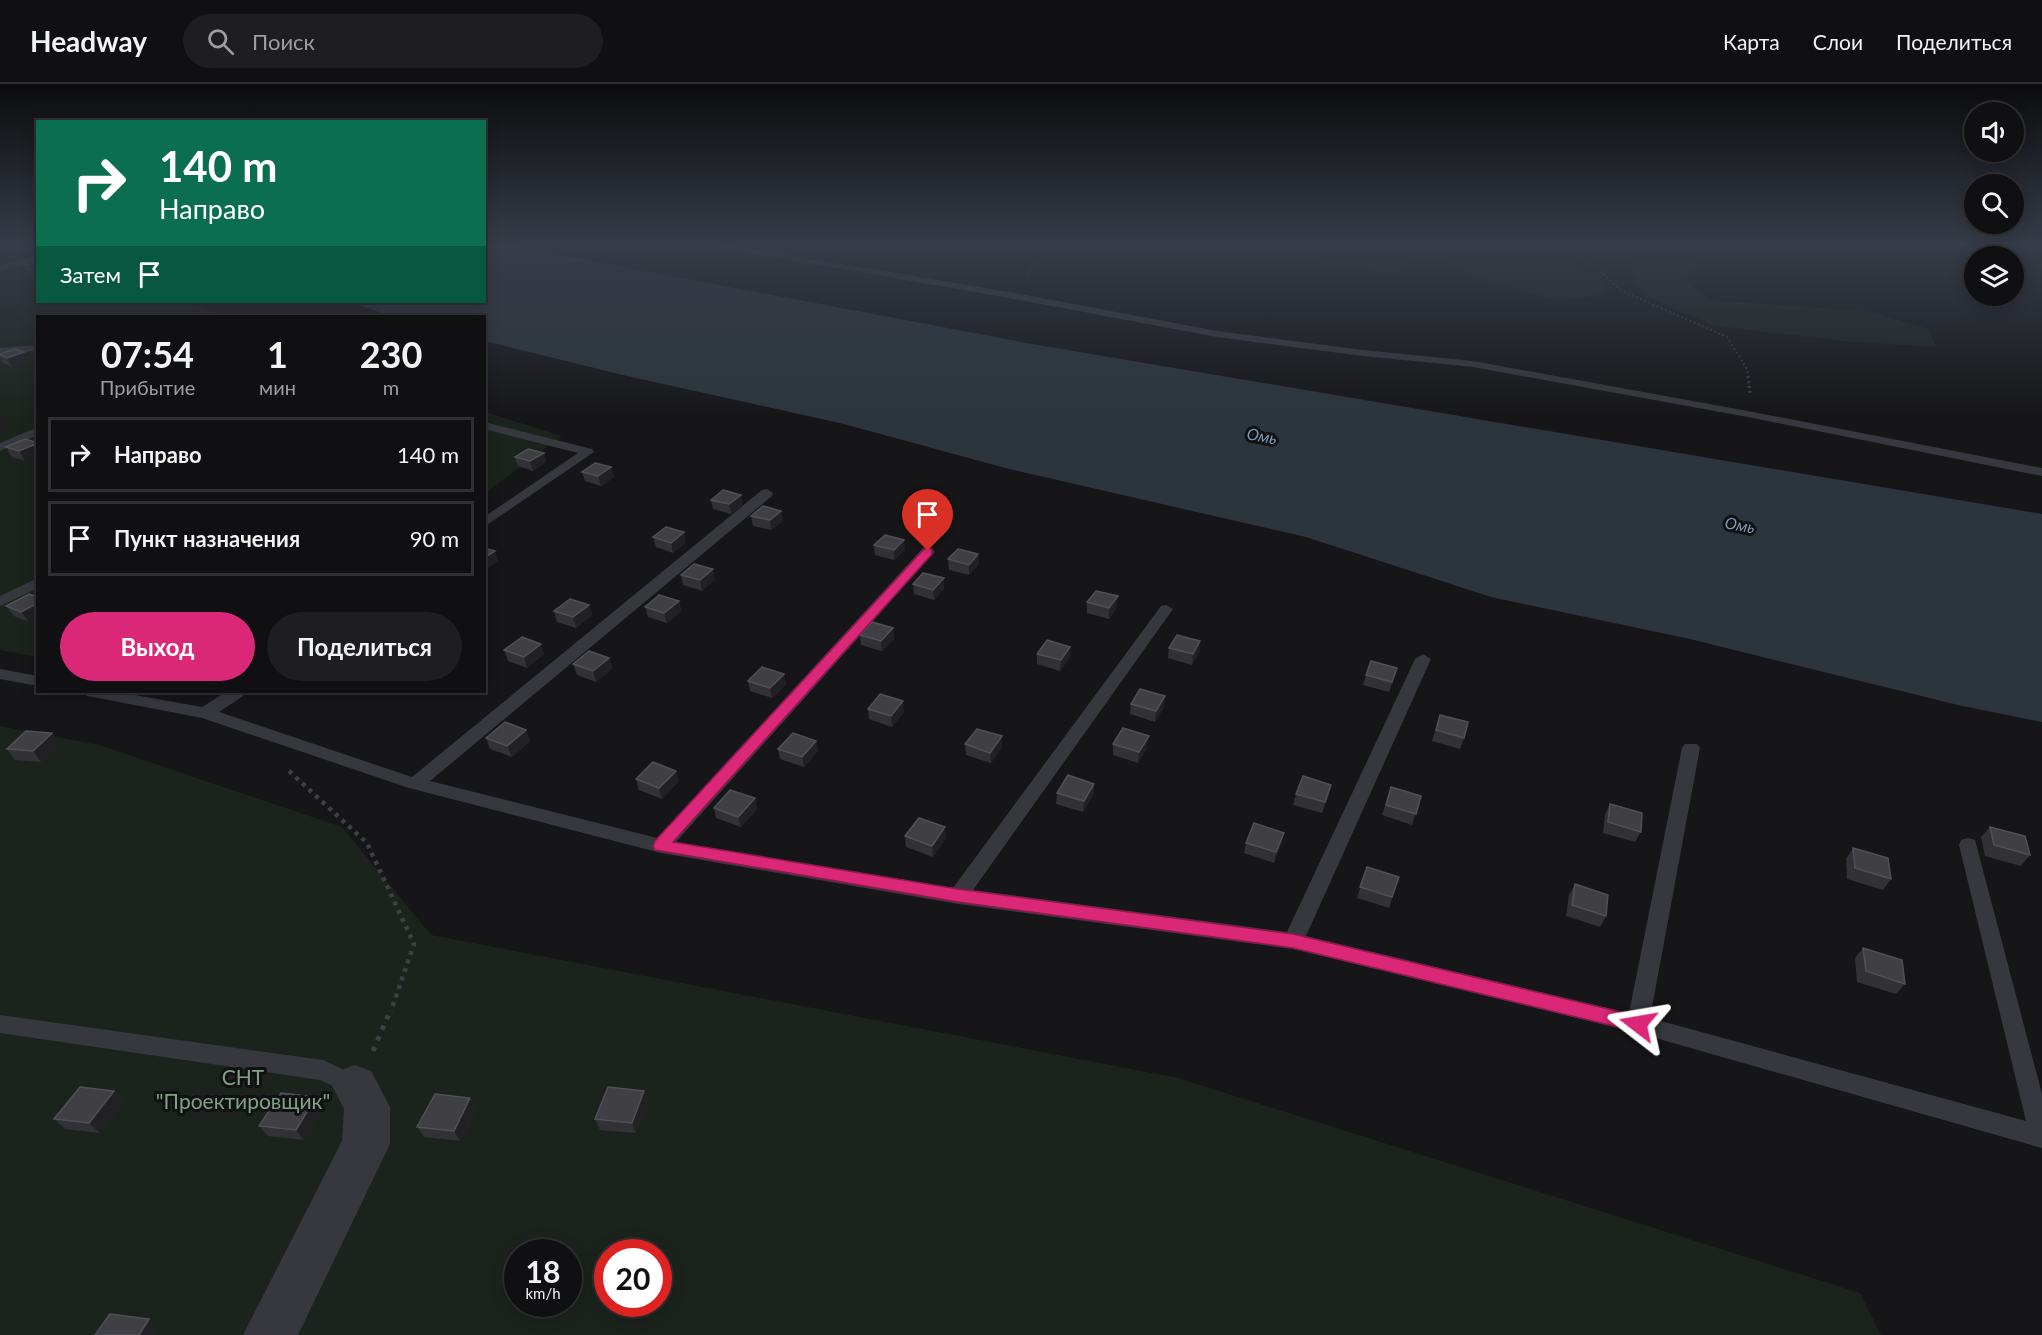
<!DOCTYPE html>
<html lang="ru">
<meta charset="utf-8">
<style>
:root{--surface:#101012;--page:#1e1e20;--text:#f1f3f6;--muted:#9c9d9f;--line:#303032;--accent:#db2777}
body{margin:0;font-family:Lato,sans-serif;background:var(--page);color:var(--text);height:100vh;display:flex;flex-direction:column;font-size:22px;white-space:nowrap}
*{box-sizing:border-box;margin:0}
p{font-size:20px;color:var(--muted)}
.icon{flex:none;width:33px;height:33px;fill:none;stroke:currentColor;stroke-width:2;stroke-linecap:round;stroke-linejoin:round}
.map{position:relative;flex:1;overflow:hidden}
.details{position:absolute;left:36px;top:231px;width:450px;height:378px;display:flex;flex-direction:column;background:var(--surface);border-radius:0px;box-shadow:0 3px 15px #0003,0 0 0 2px var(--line)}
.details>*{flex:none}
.banner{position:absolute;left:36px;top:36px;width:450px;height:183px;border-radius:0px;box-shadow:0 3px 15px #0003,0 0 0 2px var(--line);background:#0b6e4f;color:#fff;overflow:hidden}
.fabs{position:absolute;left:1964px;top:18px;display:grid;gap:12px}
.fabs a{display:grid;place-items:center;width:60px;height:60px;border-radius:50%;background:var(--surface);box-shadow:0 3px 15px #0003,0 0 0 2px var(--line);font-size:30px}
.speed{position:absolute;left:504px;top:1155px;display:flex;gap:12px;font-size:30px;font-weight:700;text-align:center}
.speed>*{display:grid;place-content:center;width:78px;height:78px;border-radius:50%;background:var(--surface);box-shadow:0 3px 15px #0003,0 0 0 2px var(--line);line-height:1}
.speed small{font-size:15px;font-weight:400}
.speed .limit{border:9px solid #d22;background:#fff;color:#111}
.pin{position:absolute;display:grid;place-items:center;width:51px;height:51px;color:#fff;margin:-62px -26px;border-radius:50% 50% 50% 0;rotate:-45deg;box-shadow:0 0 6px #0007}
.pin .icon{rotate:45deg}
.me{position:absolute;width:66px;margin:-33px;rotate:284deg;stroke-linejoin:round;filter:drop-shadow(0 0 4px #0008)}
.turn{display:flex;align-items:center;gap:21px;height:126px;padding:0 24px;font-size:27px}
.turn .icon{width:78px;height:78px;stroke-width:2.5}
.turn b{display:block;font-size:42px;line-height:51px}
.then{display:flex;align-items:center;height:57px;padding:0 24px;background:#0003;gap:12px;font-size:22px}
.eta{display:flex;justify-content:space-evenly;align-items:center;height:102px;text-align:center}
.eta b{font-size:36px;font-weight:700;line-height:42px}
.action{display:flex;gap:12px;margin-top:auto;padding:12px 24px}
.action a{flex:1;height:69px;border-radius:36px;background:var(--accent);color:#fff;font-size:24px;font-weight:700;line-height:69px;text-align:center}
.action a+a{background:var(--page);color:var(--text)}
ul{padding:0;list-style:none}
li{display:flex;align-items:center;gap:18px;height:75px;margin:0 12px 9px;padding:0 12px;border:3px solid var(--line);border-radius:0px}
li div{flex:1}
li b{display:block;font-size:22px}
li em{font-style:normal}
header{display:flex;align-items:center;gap:36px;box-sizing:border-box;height:84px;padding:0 30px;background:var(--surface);border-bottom:2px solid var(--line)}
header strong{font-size:28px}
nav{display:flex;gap:33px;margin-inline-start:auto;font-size:21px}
.search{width:420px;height:54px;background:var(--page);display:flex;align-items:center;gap:15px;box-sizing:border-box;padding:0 21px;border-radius:33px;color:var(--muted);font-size:22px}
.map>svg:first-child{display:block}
</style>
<header>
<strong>Headway</strong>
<div class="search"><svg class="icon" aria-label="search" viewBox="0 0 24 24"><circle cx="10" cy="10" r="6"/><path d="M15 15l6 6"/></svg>Поиск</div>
<nav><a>Карта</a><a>Слои</a><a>Поделиться</a></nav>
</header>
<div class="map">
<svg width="2042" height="1251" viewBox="0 0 2042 1251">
<rect width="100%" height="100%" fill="#161618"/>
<g fill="#1c231d" fill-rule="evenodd">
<polygon points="0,160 37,160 38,218 187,218 222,232 38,232 37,573 0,566"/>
<polygon points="1186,160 1374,160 1406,179 1398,191"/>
<polygon points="1422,160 1550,160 1559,164 1574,182 1608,199 1604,211 1558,217 1502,201 1450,183"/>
<polygon points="1651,160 1748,160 1755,164 1710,165 1685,197 1710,216 1865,227 1929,245 1936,263 1851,258 1715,242 1644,212 1631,185"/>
<polygon points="1953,160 2042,160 2042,188 2013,186 2013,172 1974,172 1974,178 1967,176"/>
<polygon points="485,328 562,352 485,409"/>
<path d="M0,642L99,661L342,743L431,851L1178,994L1860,1209L1881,1251H0ZM518,1168H568V1220H518ZM608,1168H658V1220H608Z"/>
</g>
<polygon fill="#2c353c" points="485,160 502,160 1032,260 2042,430 2042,638 1958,621 1690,555 1491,513 1306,453 1009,385 844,340 627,292 485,257 484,232 392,232 348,218 484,218"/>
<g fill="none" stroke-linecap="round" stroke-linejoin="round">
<g stroke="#3d3f44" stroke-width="2" stroke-dasharray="1.5 3" stroke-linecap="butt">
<polyline points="1570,160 1622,207 1727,253 1747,285 1748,293"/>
<polyline points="1028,192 1043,160"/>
</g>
<polyline stroke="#3d3f44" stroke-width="3" stroke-dasharray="2 3" stroke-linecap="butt" points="1748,292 1750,309"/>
<polyline stroke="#3d3f44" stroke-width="4.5" stroke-dasharray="4 5" stroke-linecap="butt" points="289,687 367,759 414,860 391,927"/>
<polyline stroke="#3d3f44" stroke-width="5" stroke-dasharray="4.5 7" stroke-linecap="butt" points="373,967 391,925"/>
<g fill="#37383d" fill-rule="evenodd">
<polygon points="699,160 720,160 1009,208 1217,247 1363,266 1473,277 1753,328 2042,384 2042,392 1753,334 1473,283 1363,272 1217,253 1009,214"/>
<polygon points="38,171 38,177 0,187 0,181"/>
<polygon points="38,261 38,267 0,270 0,264"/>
<polygon points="484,338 592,365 594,368 484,443 484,433 578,369 484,345"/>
<polygon points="38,343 38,351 0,367 0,359"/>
<polygon points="767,405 773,409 772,412 430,697 657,754 923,464 928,463 935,467 933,470 676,758 953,804 1161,522 1166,521 1173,525 973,806 1287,848 1415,575 1423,570 1431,575 1306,852 1629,929 1682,664 1685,660 1697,660 1700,664 1650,934 2026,1037 1959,761 1961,756 1968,754 1975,756 2042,1010 2042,1064 1638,949 1293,865 958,820 661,769 409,704 202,634 93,613 87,612 85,608 118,608 202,623 226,608 245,608 243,612 219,628 412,693 762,406"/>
<polygon points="38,494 38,504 0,522 0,512"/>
<polygon points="0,585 38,592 38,602 0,595"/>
<polygon points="0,931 323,976 363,995 366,1002 363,1009 355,1012 320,996 0,949"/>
</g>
<polygon fill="#37383d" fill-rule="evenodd" points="355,981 371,987 390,1023 390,1060 298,1251 243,1251 342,1057 344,1025 332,1002 339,987"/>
</g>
<g fill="#323236">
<polygon points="7,160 28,160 31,164 16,168 10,165"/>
<polygon points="37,174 38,187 33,189 26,186 22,178"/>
<polygon points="24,268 30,277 12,283 3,279 0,274 0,270"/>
<polygon points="25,355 25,377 12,373 6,363"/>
<polygon points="544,369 546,378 533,387 518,382 515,373"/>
<polygon points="611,383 614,393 601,402 585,397 582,388"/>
<polygon points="711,416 743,421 731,430 713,425"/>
<polygon points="751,432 783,437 771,446 753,442"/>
<polygon points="653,453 686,458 673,469 656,463"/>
<polygon points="874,461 905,466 894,476 875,471"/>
<polygon points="978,470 979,480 969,491 949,486 948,475"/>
<polygon points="681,491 715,495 702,507 683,501"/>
<polygon points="944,494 944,505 934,516 914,510 913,500"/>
<polygon points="38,513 38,534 29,538 14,532 6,522"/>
<polygon points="679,517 681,527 667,539 648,533 645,523"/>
<polygon points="1087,518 1117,523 1109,535 1087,529"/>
<polygon points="589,521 592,531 576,544 557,538 554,527"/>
<polygon points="893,544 894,555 882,567 861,561 860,551"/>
<polygon points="1200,557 1199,568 1192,581 1168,574 1169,564"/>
<polygon points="1070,563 1070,573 1060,587 1037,580 1037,570"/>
<polygon points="504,566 544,570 527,584 508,577"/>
<polygon points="573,580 613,584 596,598 577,591"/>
<polygon points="1397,584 1389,608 1363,601 1366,591"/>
<polygon points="784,590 786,600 772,614 750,607 748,597"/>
<polygon points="1131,620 1164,623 1155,638 1130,630"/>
<polygon points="868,625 904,628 892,643 869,635"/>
<polygon points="1440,631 1464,654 1460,665 1432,657"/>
<polygon points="526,646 530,657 512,673 490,665 486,654"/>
<polygon points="52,649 60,660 41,678 15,676 7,665"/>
<polygon points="816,657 818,667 804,683 780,675 778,665"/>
<polygon points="965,660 1002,663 991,679 966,671"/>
<polygon points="1113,660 1147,663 1138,679 1113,671"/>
<polygon points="636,695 679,697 662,715 639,706"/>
<polygon points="1391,703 1421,712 1412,741 1382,731"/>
<polygon points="1057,709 1094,710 1083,728 1056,720"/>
<polygon points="1296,710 1329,711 1322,729 1293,721"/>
<polygon points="755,714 757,725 741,743 716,734 714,724"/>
<polygon points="1610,720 1641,748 1635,758 1603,749 1605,731"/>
<polygon points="1990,743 2030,771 2021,782 1985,772 1981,753"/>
<polygon points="1284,749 1281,760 1274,779 1244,769 1246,759"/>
<polygon points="905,752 946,754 933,773 906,763"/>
<polygon points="1853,764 1891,795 1883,806 1847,795 1846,775"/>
<polygon points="1367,783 1399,793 1389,824 1357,814"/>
<polygon points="1575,800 1606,832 1600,843 1566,832 1569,811"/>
<polygon points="1863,864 1905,900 1896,910 1857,898 1855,874"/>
<polygon points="114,1007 125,1017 100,1049 65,1045 54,1035"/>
<polygon points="648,1017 636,1049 600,1046 595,1035"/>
<polygon points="324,1023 304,1056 268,1052 259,1042"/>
<polygon points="477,1025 460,1057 424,1053 417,1043"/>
</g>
<g fill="#212124">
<polygon points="28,160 31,164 16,168 11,161"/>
<polygon points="38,178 38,187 33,189 28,181"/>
<polygon points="24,268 30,277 12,283 7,274"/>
<polygon points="0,333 1,333 7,342 0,345"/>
<polygon points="38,359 38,371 25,377 19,367"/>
<polygon points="544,369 546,378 533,387 530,377"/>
<polygon points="611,383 614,393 601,402 598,392"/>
<polygon points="741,411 743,421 731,430 729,420"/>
<polygon points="781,427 783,437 771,446 770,436"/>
<polygon points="684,448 686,458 673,469 671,459"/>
<polygon points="904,456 905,466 894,476 894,466"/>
<polygon points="495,467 498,477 484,487 484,474"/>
<polygon points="978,470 979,480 969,491 969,481"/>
<polygon points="713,485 715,495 702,507 700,496"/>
<polygon points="944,494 944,505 934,516 933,506"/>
<polygon points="1118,512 1117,523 1109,535 1109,524"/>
<polygon points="679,517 681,527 667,539 664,529"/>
<polygon points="38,519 38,534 29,538 21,528"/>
<polygon points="589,521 592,531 576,544 573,533"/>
<polygon points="893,544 894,555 882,567 881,557"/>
<polygon points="1200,557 1199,568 1192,581 1193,570"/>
<polygon points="541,560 544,570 527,584 524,573"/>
<polygon points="1070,563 1070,573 1060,587 1061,576"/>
<polygon points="609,574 613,584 596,598 593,587"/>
<polygon points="784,590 786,600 772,614 770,604"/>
<polygon points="1165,612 1164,623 1155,638 1156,627"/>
<polygon points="903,617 904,628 892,643 891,632"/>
<polygon points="526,646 530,657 512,673 507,662"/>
<polygon points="52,649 60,660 41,678 33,667"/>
<polygon points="1002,652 1002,663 991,679 990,669"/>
<polygon points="1149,652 1147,663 1138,679 1139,668"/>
<polygon points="816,657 818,667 804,683 802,673"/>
<polygon points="676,687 679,697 662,715 659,704"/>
<polygon points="1094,700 1094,710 1083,728 1084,717"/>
<polygon points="1331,701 1329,711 1322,729 1325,718"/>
<polygon points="755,714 757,725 741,743 738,733"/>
<polygon points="945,743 946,754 933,773 932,762"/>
<polygon points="1284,749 1281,760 1274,779 1276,768"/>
<polygon points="114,1007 125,1017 100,1049 89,1039"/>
<polygon points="644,1007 648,1017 636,1049 632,1039"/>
<polygon points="316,1013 324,1023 304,1056 296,1046"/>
<polygon points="470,1014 477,1025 460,1057 454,1047"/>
<polygon points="149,1235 160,1245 156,1251 139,1251"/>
</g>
<g fill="#3f3f44" stroke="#4f5156" stroke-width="1.5">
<polygon points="37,174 38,178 28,181 22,178"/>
<polygon points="15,265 24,268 7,274 0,271 0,270"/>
<polygon points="25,355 38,359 19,367 6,363"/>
<polygon points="528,365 544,369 530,377 515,373"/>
<polygon points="595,379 611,383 598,392 582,388"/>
<polygon points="723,406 741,411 729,420 711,416"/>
<polygon points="763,422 781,427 770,436 751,432"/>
<polygon points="666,443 684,448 671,459 653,453"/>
<polygon points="885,451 904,456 894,466 874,461"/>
<polygon points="484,464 495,467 484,474"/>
<polygon points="958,465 978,470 969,481 948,475"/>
<polygon points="694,480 713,485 700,496 681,491"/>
<polygon points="923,489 944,494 933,506 913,500"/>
<polygon points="1096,507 1118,512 1109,524 1087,518"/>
<polygon points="29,510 38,513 38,519 21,528 6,522"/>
<polygon points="659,511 679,517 664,529 645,523"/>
<polygon points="570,515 589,521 573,533 554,527"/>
<polygon points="872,538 893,544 881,557 860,551"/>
<polygon points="1177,551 1200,557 1193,570 1169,564"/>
<polygon points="522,553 541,560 524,573 504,566"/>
<polygon points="1047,556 1070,563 1061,576 1037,570"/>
<polygon points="589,567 609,574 593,587 573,580"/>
<polygon points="1371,577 1397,584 1392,598 1366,591"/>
<polygon points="762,583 784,590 770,604 748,597"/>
<polygon points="1140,605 1165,612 1156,627 1131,620"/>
<polygon points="880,610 903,617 891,632 868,625"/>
<polygon points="1440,631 1468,638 1464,654 1436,646"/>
<polygon points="505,638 526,646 507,662 486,654"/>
<polygon points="1123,644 1149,652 1139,668 1113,660"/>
<polygon points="977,645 1002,652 990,669 965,660"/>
<polygon points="26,647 52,649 33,667 7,665"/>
<polygon points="793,649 816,657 802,673 778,665"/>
<polygon points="653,678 676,687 659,704 636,695"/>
<polygon points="1068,691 1094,700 1084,717 1057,709"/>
<polygon points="1303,692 1331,701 1325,718 1296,710"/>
<polygon points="1391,703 1421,712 1416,730 1386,721"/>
<polygon points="730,706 755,714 738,733 714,724"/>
<polygon points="1610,720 1642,729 1641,748 1608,738"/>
<polygon points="919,734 945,743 932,762 905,752"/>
<polygon points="1254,739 1284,749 1276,768 1246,759"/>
<polygon points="1990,743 2025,752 2030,771 1994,761"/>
<polygon points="1853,764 1888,774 1891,795 1855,784"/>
<polygon points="1367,783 1399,793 1392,813 1360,803"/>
<polygon points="1575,800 1608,811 1606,832 1572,821"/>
<polygon points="1863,864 1902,876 1905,900 1866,887"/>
<polygon points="80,1003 114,1007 89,1039 54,1035"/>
<polygon points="608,1003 644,1007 632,1039 595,1035"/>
<polygon points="281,1009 316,1013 296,1046 259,1042"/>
<polygon points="435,1010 470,1014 454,1047 417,1043"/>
<polygon points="110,1230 149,1235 139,1251 95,1251"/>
</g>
<linearGradient id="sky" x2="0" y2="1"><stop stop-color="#0c0c0d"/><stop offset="0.48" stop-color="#363c48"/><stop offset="1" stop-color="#363c48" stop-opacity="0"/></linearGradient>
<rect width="2042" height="335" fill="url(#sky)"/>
<polygon fill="#db2777" stroke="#8e194d" stroke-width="1.5" points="928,464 932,465 932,470 673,758 958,805 1293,850 1638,932 1645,934 1647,940 1645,945 1638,948 1293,864 958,818 655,766 653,762 655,757 924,465"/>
<g text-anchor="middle" stroke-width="6" stroke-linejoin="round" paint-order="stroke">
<g font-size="16" font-style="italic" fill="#7f9bb3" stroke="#111113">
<text transform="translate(1262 352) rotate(11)" y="6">Омь</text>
<text transform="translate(1740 441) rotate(11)" y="6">Омь</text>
</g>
<g font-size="21" fill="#7fa381" stroke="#111113">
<text x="243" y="1001">СНТ<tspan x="243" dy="24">"Проектировщик"</tspan></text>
</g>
</g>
</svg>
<div class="fabs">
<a><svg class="icon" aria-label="sound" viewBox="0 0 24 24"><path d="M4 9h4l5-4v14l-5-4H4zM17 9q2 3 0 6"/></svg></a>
<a><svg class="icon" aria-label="search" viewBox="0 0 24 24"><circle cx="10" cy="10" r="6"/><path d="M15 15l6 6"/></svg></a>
<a><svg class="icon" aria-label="layers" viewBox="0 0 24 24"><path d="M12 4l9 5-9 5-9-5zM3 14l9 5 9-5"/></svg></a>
</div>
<div class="speed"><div>18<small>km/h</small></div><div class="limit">20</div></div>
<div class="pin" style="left:928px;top:467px;background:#d93025"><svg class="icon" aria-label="arrive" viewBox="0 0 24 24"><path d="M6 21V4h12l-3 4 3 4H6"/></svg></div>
<svg class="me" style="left:1638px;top:940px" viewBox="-20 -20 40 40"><path d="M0-17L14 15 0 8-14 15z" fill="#db2777" stroke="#fff" stroke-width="4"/></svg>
<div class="banner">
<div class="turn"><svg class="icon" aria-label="right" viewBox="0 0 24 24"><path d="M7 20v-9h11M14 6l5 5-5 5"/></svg><div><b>140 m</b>Направо</div></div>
<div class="then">Затем<svg class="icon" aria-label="arrive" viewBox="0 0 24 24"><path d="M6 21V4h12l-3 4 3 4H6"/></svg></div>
</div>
<section class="details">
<div class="eta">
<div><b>07:54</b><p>Прибытие</p></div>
<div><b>1</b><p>мин</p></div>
<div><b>230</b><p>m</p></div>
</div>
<ul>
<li><svg class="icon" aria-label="right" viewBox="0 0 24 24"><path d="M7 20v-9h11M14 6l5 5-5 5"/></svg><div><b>Направо</b></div><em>140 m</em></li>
<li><svg class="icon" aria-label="arrive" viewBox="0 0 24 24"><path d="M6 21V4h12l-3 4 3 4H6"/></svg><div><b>Пункт назначения</b></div><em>90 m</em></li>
</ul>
<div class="action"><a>Выход</a><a>Поделиться</a></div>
</section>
</div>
